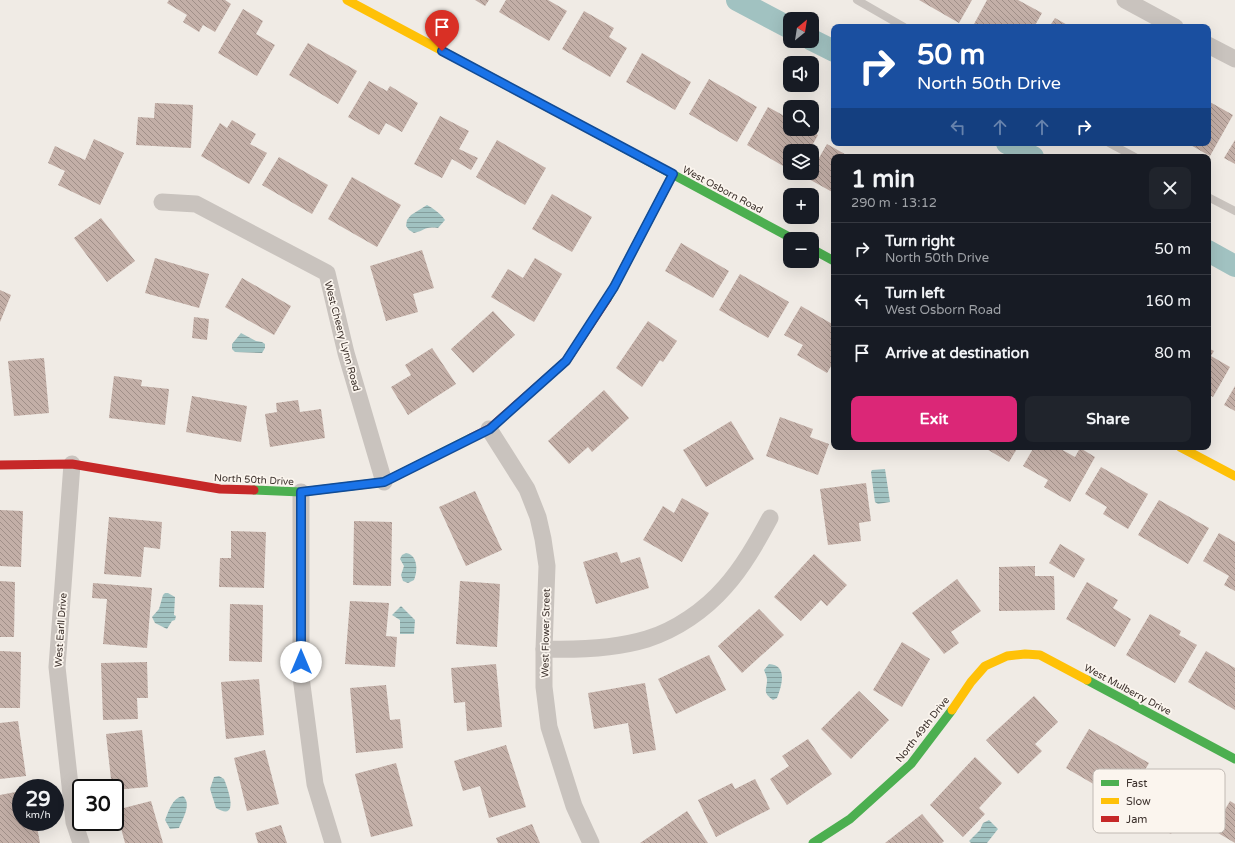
<!DOCTYPE html>
<meta charset="utf-8">
<style>
:root{--surface:#171b24;--page:#20242c;--text:#f1f3f6;--muted:#9ea1a6;--line:#363941;--accent:#db2777}
body{margin:0;font-family:"Varela Round",sans-serif;background:var(--page);color:var(--text);height:100vh;display:flex;flex-direction:column;font-size:15px;white-space:nowrap}
*{box-sizing:border-box;margin:0}
p{font-size:13px;color:var(--muted)}
.icon{flex:none;width:22px;height:22px;fill:none;stroke:currentColor;stroke-width:2;stroke-linecap:round;stroke-linejoin:round}
.map{position:relative;flex:1;overflow:hidden}
.panel{position:absolute;left:831px;top:154px;width:380px;height:296px;display:flex;flex-direction:column;background:var(--surface);border-radius:8px;box-shadow:0 4px 16px #0002}
.panel>*{flex:none}
.top-card{position:absolute;left:831px;top:24px;width:380px;height:122px;border-radius:8px;box-shadow:0 4px 16px #0002;background:#1a4fa0;color:#fff;overflow:hidden}
.needle{width:26px;rotate:30deg}
.controls{position:absolute;left:783px;top:12px;display:grid;gap:8px}
.controls a{display:grid;place-items:center;width:36px;height:36px;border-radius:8px;background:var(--surface);box-shadow:0 4px 16px #0002;font-size:20px}
.speed{position:absolute;left:12px;top:779px;display:flex;gap:8px;font-size:20px;font-weight:700;text-align:center}
.speed>*{display:grid;place-content:center;width:52px;height:52px;border-radius:50%;background:var(--surface);box-shadow:0 4px 16px #0002;line-height:1}
.speed small{font-size:10px;font-weight:400}
.speed .limit{border:2px solid #111;border-radius:6px;background:#fff;color:#111}
.pin{position:absolute;display:grid;place-items:center;width:34px;height:34px;color:#fff;margin:-41px -17px;border-radius:50% 50% 50% 0;rotate:-45deg;box-shadow:0 0 4px #0007}
.pin .icon{rotate:45deg}
.me{position:absolute;width:44px;margin:-22px;rotate:0deg;stroke-linejoin:round;filter:drop-shadow(0 0 3px #0008)}
.turn{display:flex;align-items:center;gap:14px;height:84px;padding:0 20px;font-size:18px}
.turn .icon{width:52px;height:52px;stroke-width:2.5}
.turn b{display:block;font-size:28px;line-height:34px}
.lanes{display:flex;align-items:center;height:38px;padding:0 20px;background:#0003;justify-content:center;gap:20px;direction:ltr}
.lanes .off{opacity:.35}
.round{display:grid;place-items:center;flex:none;width:42px;height:42px;border-radius:8px;background:var(--page)}
.headline{display:flex;align-items:center;justify-content:space-between;height:68px;padding:0 20px}
h1{font-size:24px;font-weight:700;line-height:30px}
.primary-button{display:flex;gap:8px;margin-top:auto;padding:8px 20px}
.primary-button a{flex:1;height:46px;border-radius:8px;background:var(--accent);color:#fff;font-size:16px;font-weight:700;line-height:46px;text-align:center}
.primary-button a+a{background:var(--page);color:var(--text)}
ul{padding:0;list-style:none}
li{display:flex;align-items:center;gap:12px;height:52px;padding:0 20px;border-top:1px solid var(--line)}
li div{flex:1}
li b{display:block;font-size:15px}
li em{font-style:normal}
.map>svg:first-child{display:block}
</style>
<div class="map">
<svg width="1235" height="843" viewBox="0 0 1235 843">
<defs>
<pattern id="water-rules" width="6" height="5" patternUnits="userSpaceOnUse"><rect width="6" height="5" fill="#a1c2c1"/><path d="M0 2.5h6" fill="none" stroke="#849e9d"/></pattern>
<pattern id="building-back-hatch" width="6" height="6" patternUnits="userSpaceOnUse"><rect width="6" height="6" fill="#c3afa7"/><path d="M-1 5l2 2M0 0l6 6M5-1l2 2" fill="none" stroke="#a08f88"/></pattern>
</defs>
<rect width="100%" height="100%" fill="#f0ebe5"/>
<g fill="url(#water-rules)">
<path d="M427,205C434,209 440,213 445,220L438,228C425,226 426,230 414,233L409,230L406,226L407,220L411,215Z"/>
<polygon points="241,333 256,341 262,342 265,344 265,348 262,353 235,352 232,349 232,344"/>
<polygon points="885,469 890,502 878,504 875,502 871,472 872,470"/>
<path d="M406,553C418,555 418,571 414,580L408,583L403,581L401,575L404,566L400,559L402,555Z"/>
<polygon points="165,593 168,593 175,597 174,615 176,616 175,620 172,621 167,629 155,623 152,617 159,609 163,595"/>
<polygon points="401,606 415,620 414,634 400,634 400,620 392,615"/>
<path d="M769,664C788,665 782,686 777,698L773,700C762,692 767,690 767,680C767,676 765,673 764,670Z"/>
<path d="M219,776L224,779C228,789 240,822 216,808L210,789L214,777Z"/>
<path d="M183,796C192,804 183,818 179,828L170,829L165,820C169,811 172,798 183,796Z"/>
<polygon points="989,820 998,829 987,843 971,843 969,841 980,830 983,823"/>
</g>
<g fill="none" stroke-linecap="round" stroke-linejoin="round">
<g stroke="#a1c2c1" stroke-width="22">
<polyline points="737,0 790,28"/>
<polyline points="812,40 834,51"/>
<polyline points="1007,143 1033,157"/>
<polyline points="1208,251 1235,266"/>
</g>
</g>
<g fill="url(#building-back-hatch)">
<polygon points="169,0 225,0 231,4 215,32 203,25 199,32 183,22 187,15 167,3"/>
<polygon points="475,0 489,0 485,6"/>
<polygon points="506,0 548,0 567,11 549,41 499,12"/>
<polygon points="919,0 972,0 959,23"/>
<polygon points="987,0 1018,0 1042,13 1034,27 975,27 973,26"/>
<polygon points="243,9 263,21 256,34 275,45 257,76 218,53"/>
<polygon points="584,11 614,28 609,37 627,48 610,77 562,49"/>
<polygon points="1055,18 1071,27 1049,27"/>
<polygon points="308,43 357,71 338,104 289,75"/>
<polygon points="642,53 691,82 675,110 626,82"/>
<polygon points="709,79 757,107 737,142 689,114"/>
<polygon points="369,81 387,91 390,86 418,103 402,132 386,123 379,135 348,117"/>
<polygon points="1208,101 1233,115 1210,156 1187,143 1208,143"/>
<polygon points="155,103 193,105 191,148 136,145 138,117 154,118"/>
<polygon points="768,107 790,119 790,129 807,129 818,135 809,151 790,151 790,170 747,145"/>
<polygon points="440,116 469,131 459,149 478,158 471,170 452,159 442,178 414,164"/>
<polygon points="232,120 256,134 250,144 267,153 249,184 201,156 220,123 227,128"/>
<polygon points="94,139 124,153 100,205 58,185 65,171 48,163 55,146 85,160"/>
<polygon points="497,140 546,168 525,205 476,177"/>
<polygon points="1235,140 1235,164 1224,158"/>
<polygon points="827,144 850,157 834,157 834,193 807,178 810,173 812,173 812,170"/>
<polygon points="279,157 328,185 312,214 262,185"/>
<polygon points="352,177 401,205 377,247 328,219"/>
<polygon points="552,194 592,217 572,252 532,229"/>
<polygon points="101,218 135,261 107,282 74,238"/>
<polygon points="681,243 729,271 713,298 665,271"/>
<polygon points="422,250 434,288 413,294 418,312 386,321 370,266"/>
<polygon points="155,258 209,274 199,308 145,293"/>
<polygon points="535,258 562,274 534,322 491,297 508,269 523,278"/>
<polygon points="740,274 789,302 768,338 719,310"/>
<polygon points="242,278 291,306 274,335 225,307"/>
<polygon points="0,290 11,295 0,322"/>
<polygon points="801,306 834,325 834,361 827,373 797,355 803,345 784,335"/>
<polygon points="493,311 515,335 473,373 451,349"/>
<polygon points="194,317 209,319 207,340 192,338"/>
<polygon points="648,321 677,341 663,362 660,360 642,387 616,368"/>
<polygon points="432,348 456,384 408,415 391,387 411,375 405,365"/>
<polygon points="1208,348 1214,351 1211,356 1230,367 1213,397 1208,394"/>
<polygon points="44,358 49,413 14,416 8,361"/>
<polygon points="114,376 142,380 141,386 169,389 165,425 109,418"/>
<polygon points="1235,386 1235,411 1224,405"/>
<polygon points="604,390 629,418 592,452 588,447 569,464 548,441"/>
<polygon points="192,396 247,406 241,442 186,432"/>
<polygon points="298,400 300,412 321,409 325,438 270,447 265,414 277,412 276,403"/>
<polygon points="780,417 813,429 810,437 829,444 818,475 766,456"/>
<polygon points="731,421 754,459 706,487 683,450"/>
<polygon points="983,447 1018,447 1009,462"/>
<polygon points="1034,447 1057,447 1075,457 1080,448 1095,457 1070,502 1044,487 1048,480 1023,466"/>
<polygon points="1101,467 1148,494 1128,529 1103,514 1107,507 1085,494"/>
<polygon points="866,483 871,521 859,523 861,541 828,545 820,489"/>
<polygon points="475,491 502,550 466,566 439,507"/>
<polygon points="682,498 709,513 682,562 643,540 663,506 674,513"/>
<polygon points="1159,500 1209,528 1188,564 1138,535"/>
<polygon points="0,510 23,511 21,567 0,566"/>
<polygon points="109,517 162,522 160,549 144,547 141,577 104,574"/>
<polygon points="354,521 392,522 391,586 353,585"/>
<polygon points="231,531 266,532 264,588 219,587 220,558 231,558"/>
<polygon points="1219,533 1235,542 1235,591 1224,585 1229,576 1203,561"/>
<polygon points="1060,544 1085,559 1074,578 1049,563"/>
<polygon points="617,552 621,563 640,557 649,588 596,604 583,562"/>
<polygon points="814,554 847,585 827,606 821,600 801,621 774,597"/>
<polygon points="1035,566 1035,576 1054,576 1055,610 999,611 999,567"/>
<polygon points="957,579 981,611 951,632 959,643 944,654 912,613"/>
<polygon points="0,581 15,582 14,637 0,637"/>
<polygon points="460,581 500,584 497,647 456,644"/>
<polygon points="1087,582 1118,600 1113,608 1131,619 1115,647 1066,619"/>
<polygon points="93,583 152,588 147,648 103,644 107,599 92,598"/>
<polygon points="350,601 389,603 386,636 397,637 395,667 345,664"/>
<polygon points="230,604 263,605 262,662 229,661"/>
<polygon points="759,609 784,635 742,673 718,646"/>
<polygon points="1150,614 1181,631 1179,635 1197,645 1175,683 1126,655"/>
<polygon points="902,642 930,659 902,707 873,690"/>
<polygon points="0,651 21,652 20,708 0,708"/>
<polygon points="1206,651 1235,668 1235,710 1188,682"/>
<polygon points="709,655 726,690 676,714 658,679"/>
<polygon points="147,662 148,698 137,698 138,719 103,720 101,663"/>
<polygon points="496,664 502,727 467,731 465,702 454,703 451,668"/>
<polygon points="259,679 264,735 226,739 221,682"/>
<polygon points="645,683 656,750 633,754 628,723 594,729 588,693"/>
<polygon points="386,685 390,720 400,719 403,748 356,753 350,688"/>
<polygon points="859,691 889,720 851,759 821,729"/>
<polygon points="1034,696 1058,722 1035,744 1042,751 1018,774 986,740"/>
<polygon points="18,721 26,776 0,779 0,723"/>
<polygon points="1089,729 1149,763 1126,803 1066,768"/>
<polygon points="142,730 148,787 115,790 115,788 112,788 106,734"/>
<polygon points="808,739 832,774 787,805 770,779 789,766 782,756"/>
<polygon points="506,745 526,807 489,818 480,786 463,791 454,761"/>
<polygon points="265,750 279,804 247,811 234,758"/>
<polygon points="975,757 1002,783 979,808 985,814 963,837 930,805"/>
<polygon points="396,763 413,826 371,837 355,774"/>
<polygon points="1160,769 1215,801 1197,832 1179,821 1171,834 1134,813"/>
<polygon points="755,779 770,809 716,837 698,800 732,783 735,789"/>
<polygon points="21,791 21,822 36,822 40,843 0,843 0,795"/>
<polygon points="151,801 163,843 125,843 116,810"/>
<polygon points="1230,801 1235,804 1235,843 1213,830"/>
<polygon points="687,811 708,843 640,843"/>
<polygon points="922,814 944,841 942,843 885,843"/>
<polygon points="532,824 540,843 498,843 496,838"/>
<polygon points="281,825 287,843 258,843 255,833"/>
</g>
<g fill="none" stroke-linecap="round" stroke-linejoin="round">
<g stroke="#c9c3be" stroke-width="8">
<polyline points="857,0 904,27"/>
<polyline points="1109,143 1135,157"/>
<polyline points="1208,197 1235,211"/>
</g>
<g stroke="#c9c3be" stroke-width="17">
<polyline points="1125,0 1175,27"/>
<polyline points="1208,45 1235,59"/>
<polyline points="162,202 196,204 327,273 346,353 384,482"/>
<polyline points="489,429 527,489 538,517 543,539 547,566 544,649 544,687 549,727 574,806 591,843"/>
<polyline points="72,464 57,667 74,822 81,843"/>
<polyline points="301,492 301,677 315,784 333,843"/>
<path d="M544,649C578,650 614,649 647,639C676,630 705,610 725,587C743,567 757,542 770,518"/>
</g>
<g stroke="#4caf50" stroke-width="9">
<polyline points="594,132 793,239"/>
<polyline points="812,249 834,261"/>
<polyline points="607,299 614,287 673,174"/>
<polyline points="254,490 301,492 384,482 471,438"/>
<polyline points="1087,680 1235,759"/>
<polyline points="813,843 850,819 911,764 952,710"/>
</g>
<g stroke="#ffc107" stroke-width="9">
<polyline points="347,0 594,132"/>
<polyline points="1180,447 1235,476"/>
<polyline points="952,710 971,682 985,666 1007,656 1025,654 1040,655 1087,680"/>
</g>
<g stroke="#c62828" stroke-width="9">
<polyline points="471,438 489,429 566,361 607,299"/>
<polyline points="0,465 72,464 220,489 254,490"/>
</g>
</g>
<g fill="none" stroke-linecap="round" stroke-linejoin="round">
<g stroke="#114b97" stroke-width="10">
<polyline id="route" points="301,662 301,492 384,482 490,429 566,361 614,287 673,174 442,51"/>
</g>
<use href="#route" stroke="#1a73e8" stroke-width="7"/>
</g>
<g text-anchor="middle" stroke-width="3.5" stroke-linejoin="round" paint-order="stroke">
<g font-size="10" fill="#3b302b" stroke="#fbf5ee">
<text transform="translate(723 189) rotate(28)" y="4">West Osborn Road</text>
<text transform="translate(343 336) rotate(75)" y="4">West Cheery Lynn Road</text>
<text transform="translate(254 479) rotate(3)" y="4">North 50th Drive</text>
<text transform="translate(60 630) rotate(-86)" y="4">West Earll Drive</text>
<text transform="translate(545 633) rotate(-89)" y="4">West Flower Street</text>
<text transform="translate(1128 689) rotate(28)" y="4">West Mulberry Drive</text>
<text transform="translate(922 729) rotate(-52)" y="4">North 49th Drive</text>
</g>
</g>
<rect x="1093" y="769" width="132" height="64" rx="6" fill="#fbf5ee" stroke="#c1bab4" stroke-width="1"/>
<rect x="1101" y="780" width="18" height="6" fill="#4caf50"/>
<rect x="1101" y="798" width="18" height="6" fill="#ffc107"/>
<rect x="1101" y="816" width="18" height="6" fill="#c62828"/>
<g font-size="11" fill="#3b302b">
<text x="1126" y="787">Fast</text>
<text x="1126" y="805">Slow</text>
<text x="1126" y="823">Jam</text>
</g>
</svg>
<div class="controls">
<a><svg class="needle" viewBox="-14 -14 28 28"><path d="M0-13l5 13h-10z" fill="#e53935"/><path d="M0 13l5-13h-10z" fill="#9ea1a6"/></svg></a>
<a><svg class="icon" aria-label="sound" viewBox="0 0 24 24"><path d="M4 9h4l5-4v14l-5-4H4zM17 9q2 3 0 6"/></svg></a>
<a><svg class="icon" aria-label="search" viewBox="0 0 24 24"><circle cx="10" cy="10" r="6"/><path d="M15 15l6 6"/></svg></a>
<a><svg class="icon" aria-label="layers" viewBox="0 0 24 24"><path d="M12 4l9 5-9 5-9-5zM3 14l9 5 9-5"/></svg></a>
<a>+</a>
<a>−</a>
</div>
<div class="speed"><div>29<small>km/h</small></div><div class="limit">30</div></div>
<div class="pin" style="left:442px;top:51px;background:#d93025"><svg class="icon" aria-label="arrive" viewBox="0 0 24 24"><path d="M6 21V4h12l-3 4 3 4H6"/></svg></div>
<svg class="me" style="left:301px;top:662px" viewBox="-20 -20 40 40"><circle r="19" fill="#fff"/><path d="M0-13L10 11 0 6-10 11z" fill="#1a73e8"/></svg>
<div class="top-card">
<div class="turn"><svg class="icon" aria-label="right" viewBox="0 0 24 24"><path d="M7 20v-9h11M14 6l5 5-5 5"/></svg><div><b>50 m</b>North 50th Drive</div></div>
<div class="lanes"><svg class="icon off" aria-label="left" viewBox="0 0 24 24"><path d="M17 20v-9H6M10 6l-5 5 5 5"/></svg><svg class="icon off" aria-label="ahead" viewBox="0 0 24 24"><path d="M12 20V5M6 11l6-6 6 6"/></svg><svg class="icon off" aria-label="ahead" viewBox="0 0 24 24"><path d="M12 20V5M6 11l6-6 6 6"/></svg><svg class="icon" aria-label="right" viewBox="0 0 24 24"><path d="M7 20v-9h11M14 6l5 5-5 5"/></svg></div>
</div>
<section class="panel">
<div class="headline"><div><h1>1 min</h1><p>290 m · 13:12</p></div><a class="round"><svg class="icon" aria-label="close" viewBox="0 0 24 24"><path d="M6 6l12 12M18 6L6 18"/></svg></a></div>
<ul>
<li><svg class="icon" aria-label="right" viewBox="0 0 24 24"><path d="M7 20v-9h11M14 6l5 5-5 5"/></svg><div><b>Turn right</b><p>North 50th Drive</p></div><em>50 m</em></li>
<li><svg class="icon" aria-label="left" viewBox="0 0 24 24"><path d="M17 20v-9H6M10 6l-5 5 5 5"/></svg><div><b>Turn left</b><p>West Osborn Road</p></div><em>160 m</em></li>
<li><svg class="icon" aria-label="arrive" viewBox="0 0 24 24"><path d="M6 21V4h12l-3 4 3 4H6"/></svg><div><b>Arrive at destination</b></div><em>80 m</em></li>
</ul>
<div class="primary-button"><a>Exit</a><a>Share</a></div>
</section>
</div>
